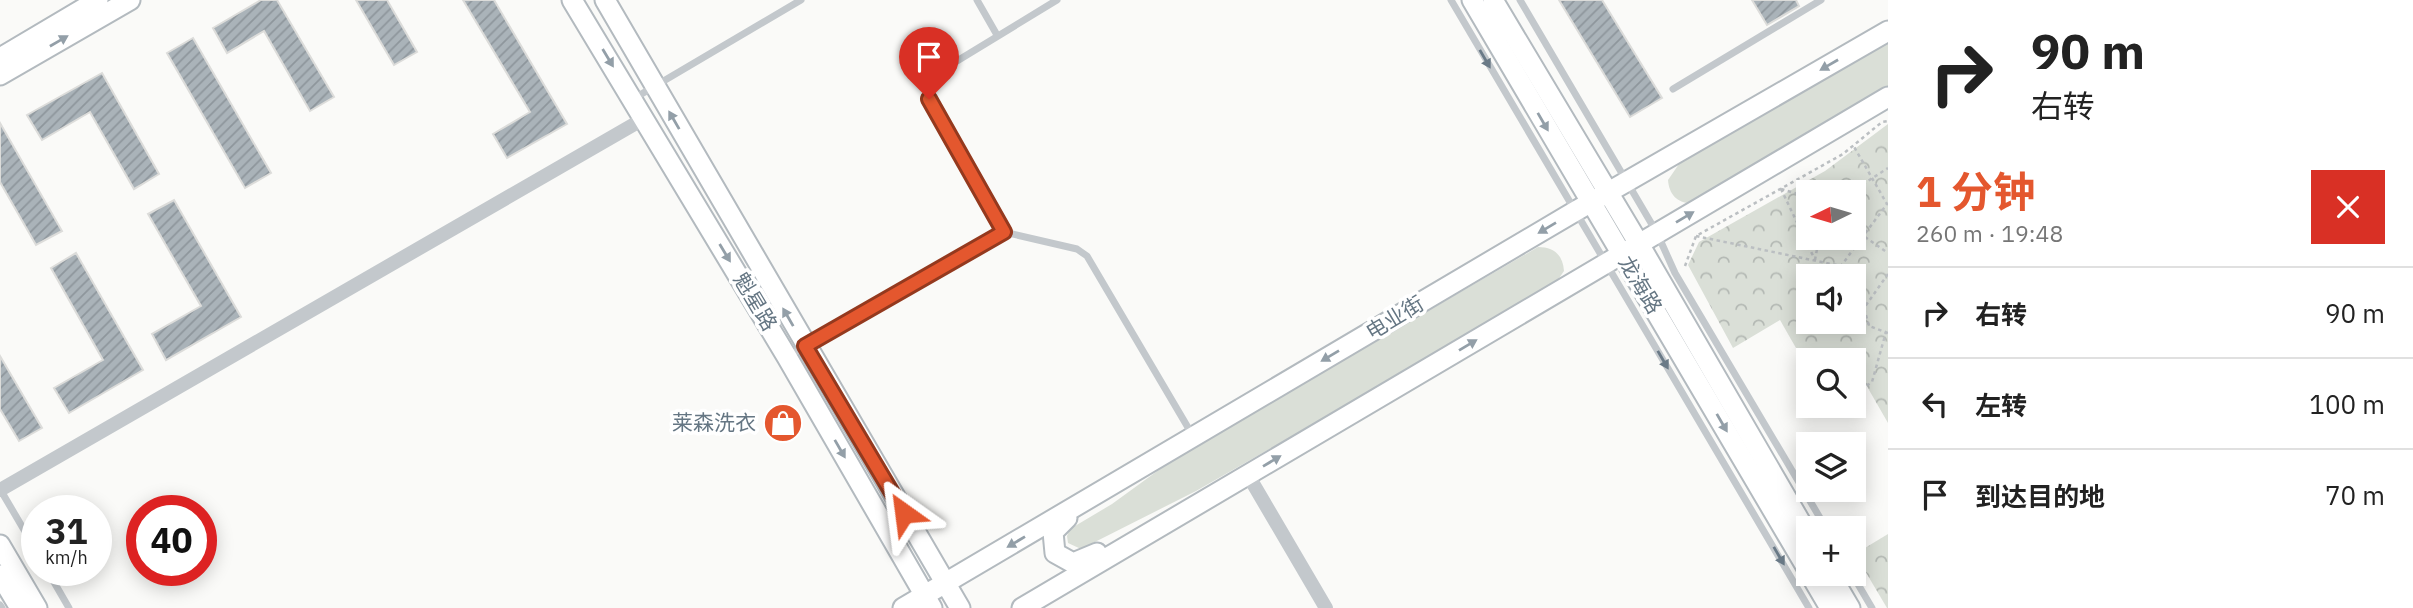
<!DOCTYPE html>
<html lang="zh">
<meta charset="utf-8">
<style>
:root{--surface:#fff;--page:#f6f6f6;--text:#222;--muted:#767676;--line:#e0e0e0;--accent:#e4572e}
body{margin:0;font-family:"IBM Plex Sans","Noto Sans SC",sans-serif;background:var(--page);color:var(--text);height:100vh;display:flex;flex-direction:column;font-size:26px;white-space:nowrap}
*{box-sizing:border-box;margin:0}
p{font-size:23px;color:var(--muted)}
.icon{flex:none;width:38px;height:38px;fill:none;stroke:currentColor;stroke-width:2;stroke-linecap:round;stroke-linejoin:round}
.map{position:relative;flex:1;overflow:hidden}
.sheet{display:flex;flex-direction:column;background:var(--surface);width:525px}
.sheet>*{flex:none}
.top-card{background:#fff;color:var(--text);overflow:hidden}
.needle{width:46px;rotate:265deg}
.controls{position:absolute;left:1796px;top:180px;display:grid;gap:14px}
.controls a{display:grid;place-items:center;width:70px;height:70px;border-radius:0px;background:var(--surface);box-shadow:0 4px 18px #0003;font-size:35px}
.speed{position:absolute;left:21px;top:495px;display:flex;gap:14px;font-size:35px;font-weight:700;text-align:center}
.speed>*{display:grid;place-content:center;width:91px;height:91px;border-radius:50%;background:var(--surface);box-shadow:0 4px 18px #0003;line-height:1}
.speed small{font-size:18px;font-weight:400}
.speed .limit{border:10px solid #d22;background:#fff;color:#111}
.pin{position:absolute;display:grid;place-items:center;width:60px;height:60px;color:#fff;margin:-72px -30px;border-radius:50% 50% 50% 0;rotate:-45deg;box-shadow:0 0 7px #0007}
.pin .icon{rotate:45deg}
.me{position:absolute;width:77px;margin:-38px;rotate:329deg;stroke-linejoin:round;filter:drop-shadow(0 0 5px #0008)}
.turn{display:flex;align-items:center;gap:24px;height:147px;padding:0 28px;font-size:32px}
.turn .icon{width:91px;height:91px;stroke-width:2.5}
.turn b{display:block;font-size:49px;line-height:60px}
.round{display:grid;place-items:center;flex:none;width:74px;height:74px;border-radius:0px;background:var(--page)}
.headline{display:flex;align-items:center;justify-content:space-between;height:119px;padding:0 28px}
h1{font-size:42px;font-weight:700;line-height:52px;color:var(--accent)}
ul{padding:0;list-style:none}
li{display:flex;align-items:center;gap:21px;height:91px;padding:0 28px;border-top:2px solid var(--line)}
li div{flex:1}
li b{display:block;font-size:26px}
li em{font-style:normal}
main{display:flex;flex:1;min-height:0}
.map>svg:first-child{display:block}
</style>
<main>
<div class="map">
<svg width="1888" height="608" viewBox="0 0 1888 608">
<defs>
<pattern id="forest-crowns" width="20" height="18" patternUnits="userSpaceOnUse" patternTransform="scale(1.75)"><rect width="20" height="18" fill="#dadfd7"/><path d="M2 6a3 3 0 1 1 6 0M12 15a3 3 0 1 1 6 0" fill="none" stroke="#b4b9b4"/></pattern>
<pattern id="building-hatch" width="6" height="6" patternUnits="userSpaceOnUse" patternTransform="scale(1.75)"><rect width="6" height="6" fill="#aab3b9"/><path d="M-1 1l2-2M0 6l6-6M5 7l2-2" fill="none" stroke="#8e969c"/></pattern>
</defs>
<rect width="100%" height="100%" fill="#fafaf8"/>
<g fill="#dadfd7">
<path d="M1888,41V88L1693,203C1678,204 1669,195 1668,180L1679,164Z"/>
<path d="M1538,247C1554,247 1563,255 1564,271L1553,287L1196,491L1081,549L1068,543L1067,536L1070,529L1112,504L1178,456Z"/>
</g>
<g fill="url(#forest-crowns)" fill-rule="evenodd">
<path d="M1888,124V423L1865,383L1853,390V360H1808V369L1780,320L1733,348L1688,265L1699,242L1825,171ZM1808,192H1853V238H1808ZM1808,276H1853V322H1808Z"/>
<polygon points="1888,534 1888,608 1887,608 1855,554"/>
</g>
<g fill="url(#building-hatch)" stroke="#dcdcda" stroke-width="2">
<polygon points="261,0 277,0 334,97 310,111 264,31 227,53 213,28"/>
<polygon points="356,0 387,0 417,52 394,65"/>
<polygon points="463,0 494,0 567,124 507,158 493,134 530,112"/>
<polygon points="1559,0 1602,0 1662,98 1630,117"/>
<polygon points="1752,0 1796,0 1799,6 1767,25"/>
<polygon points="193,38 271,173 245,188 167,53"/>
<polygon points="102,73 159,174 134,189 90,112 42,140 27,115"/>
<polygon points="0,123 62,231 36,245 0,182"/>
<polygon points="174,200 241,317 166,360 152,334 201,306 148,214"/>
<polygon points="76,253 143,370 69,413 54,388 103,360 51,268"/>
<polygon points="0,356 42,428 19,441 0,409"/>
</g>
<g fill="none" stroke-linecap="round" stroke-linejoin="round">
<g stroke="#b3babf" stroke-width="23">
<g id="secondary">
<polyline points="572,0 787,357 932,608"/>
<polyline points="605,0 960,608"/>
<polyline points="1472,0 1808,570"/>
<polyline points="1493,0 1639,244 1808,535"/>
<polyline points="0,58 98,0"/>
<polyline points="0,75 130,0"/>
<polyline points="1067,518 1053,532 1055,553 1073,563 1097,553"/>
<polyline points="0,545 37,608"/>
<polyline points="1810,574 1830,608"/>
<polyline points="1830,574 1850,608"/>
<polyline points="0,575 20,608"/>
<polyline points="903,608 1574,212 1888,31"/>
<polyline points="1022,608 1888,97"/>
</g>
</g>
<g stroke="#bbbfc2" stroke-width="2.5" stroke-dasharray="3.5 3.5" stroke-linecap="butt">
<polyline points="1781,189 1815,260"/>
<polyline points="1781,189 1808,197"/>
<polyline points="1851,192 1888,168"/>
<polyline points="1696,236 1841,266 1887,204 1853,145"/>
<polyline points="1865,237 1888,253"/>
<polyline points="1815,260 1819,238"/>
<polyline points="1685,266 1696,236 1843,154 1882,122 1888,121"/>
<polyline points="1888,274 1864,308 1869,326 1888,333"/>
<polyline points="1855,408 1856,393 1872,382 1886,332"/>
</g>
<g stroke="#c3c8cc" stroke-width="7">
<polyline points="977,0 997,35"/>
<polyline points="1451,0 1809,608"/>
<polyline points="1520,0 1657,233 1675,273 1826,528"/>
<polyline points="1673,89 1821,0"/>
<polyline points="633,99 801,0"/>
<polyline points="1004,232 1077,249 1087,256 1193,436"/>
<polyline points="790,355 1004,232 929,99 927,86 934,75 1057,0"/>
<polyline points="0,489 37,552"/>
<polyline points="47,570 69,608"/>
<polyline points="1852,574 1872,608"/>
<polyline points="0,605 2,608"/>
</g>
<g stroke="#c3c8cc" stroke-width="14">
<polyline points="1248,475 1326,608"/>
<polyline points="0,490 645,118"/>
</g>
<use href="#secondary" stroke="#fff" stroke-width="19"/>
</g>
<defs><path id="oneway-solid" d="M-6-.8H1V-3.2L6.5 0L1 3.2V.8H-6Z" transform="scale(1.75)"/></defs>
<g fill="#939fa8">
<use href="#oneway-solid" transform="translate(59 41) rotate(-30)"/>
<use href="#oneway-solid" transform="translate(608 58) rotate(59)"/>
<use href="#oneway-solid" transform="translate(1829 65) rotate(150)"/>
<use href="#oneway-solid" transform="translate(674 120) rotate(-120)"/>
<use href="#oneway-solid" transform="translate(1543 122) rotate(60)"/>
<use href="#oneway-solid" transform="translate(1685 217) rotate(-31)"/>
<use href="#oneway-solid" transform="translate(1547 228) rotate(149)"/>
<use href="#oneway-solid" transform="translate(725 253) rotate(59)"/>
<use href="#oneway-solid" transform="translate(788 317) rotate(-120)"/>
<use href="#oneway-solid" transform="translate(1468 345) rotate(-31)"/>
<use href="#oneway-solid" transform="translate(1330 356) rotate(149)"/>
<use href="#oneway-solid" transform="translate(1722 423) rotate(60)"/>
<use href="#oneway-solid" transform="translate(840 449) rotate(60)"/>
<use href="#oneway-solid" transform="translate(1272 461) rotate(-31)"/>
<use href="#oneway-solid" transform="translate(1016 542) rotate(149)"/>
</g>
<g fill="#6a7a87">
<use href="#oneway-solid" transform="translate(1485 59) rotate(60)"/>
<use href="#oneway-solid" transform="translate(1663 360) rotate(60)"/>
<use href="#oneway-solid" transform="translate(1779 556) rotate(60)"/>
</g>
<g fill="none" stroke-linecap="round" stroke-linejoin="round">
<g stroke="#94391e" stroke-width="18">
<polyline id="route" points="904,513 805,346 1004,232 929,99"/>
</g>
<use href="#route" stroke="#e4572e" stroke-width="12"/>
</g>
<defs>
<g id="shop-disc" transform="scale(2.0125)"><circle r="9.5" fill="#e4572e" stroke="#fff"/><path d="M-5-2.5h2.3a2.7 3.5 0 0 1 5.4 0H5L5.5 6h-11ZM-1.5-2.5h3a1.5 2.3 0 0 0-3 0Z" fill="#fff"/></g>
</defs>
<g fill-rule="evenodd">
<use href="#shop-disc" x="783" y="423"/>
</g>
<g text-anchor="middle" stroke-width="7" stroke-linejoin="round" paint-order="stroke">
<g font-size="21" fill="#657683" stroke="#fff">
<text transform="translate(1640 285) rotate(59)" y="7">龙海路</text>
<text transform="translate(755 302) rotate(59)" y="7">魁星路</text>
<text transform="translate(1395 318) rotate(-31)" y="7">电业街</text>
</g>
<g font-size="21" fill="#657683" stroke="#fff" text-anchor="end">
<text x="756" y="430">莱森洗衣</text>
</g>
</g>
</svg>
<div class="controls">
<a><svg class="needle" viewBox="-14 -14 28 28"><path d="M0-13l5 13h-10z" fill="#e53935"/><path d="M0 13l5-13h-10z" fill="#767676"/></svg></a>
<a><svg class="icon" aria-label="sound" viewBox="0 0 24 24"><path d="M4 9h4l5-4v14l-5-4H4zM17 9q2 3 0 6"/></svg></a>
<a><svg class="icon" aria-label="search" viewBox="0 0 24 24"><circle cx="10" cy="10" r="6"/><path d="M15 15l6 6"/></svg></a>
<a><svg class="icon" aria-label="layers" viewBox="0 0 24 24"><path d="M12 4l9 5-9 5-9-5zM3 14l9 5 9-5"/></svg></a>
<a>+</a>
</div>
<div class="speed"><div>31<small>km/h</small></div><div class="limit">40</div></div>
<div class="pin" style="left:929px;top:99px;background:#d93025"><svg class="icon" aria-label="arrive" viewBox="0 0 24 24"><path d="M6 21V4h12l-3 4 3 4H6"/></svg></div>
<svg class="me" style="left:904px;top:513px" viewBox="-20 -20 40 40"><path d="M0-17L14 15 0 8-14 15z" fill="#e4572e" stroke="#fff" stroke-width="4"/></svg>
</div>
<section class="sheet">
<div class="top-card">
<div class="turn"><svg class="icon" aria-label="right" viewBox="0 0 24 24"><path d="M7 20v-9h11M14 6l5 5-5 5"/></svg><div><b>90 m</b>右转</div></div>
</div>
<div class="headline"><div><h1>1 分钟</h1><p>260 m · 19:48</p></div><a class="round" style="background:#d93025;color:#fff"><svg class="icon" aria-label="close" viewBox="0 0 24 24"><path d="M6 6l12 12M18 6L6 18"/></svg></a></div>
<ul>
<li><svg class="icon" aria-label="right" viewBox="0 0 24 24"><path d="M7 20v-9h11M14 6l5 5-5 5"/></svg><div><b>右转</b></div><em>90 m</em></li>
<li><svg class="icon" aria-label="left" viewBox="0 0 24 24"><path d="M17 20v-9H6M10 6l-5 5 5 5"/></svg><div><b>左转</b></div><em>100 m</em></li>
<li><svg class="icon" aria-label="arrive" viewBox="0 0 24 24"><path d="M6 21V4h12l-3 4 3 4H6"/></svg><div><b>到达目的地</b></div><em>70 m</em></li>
</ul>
</section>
</main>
